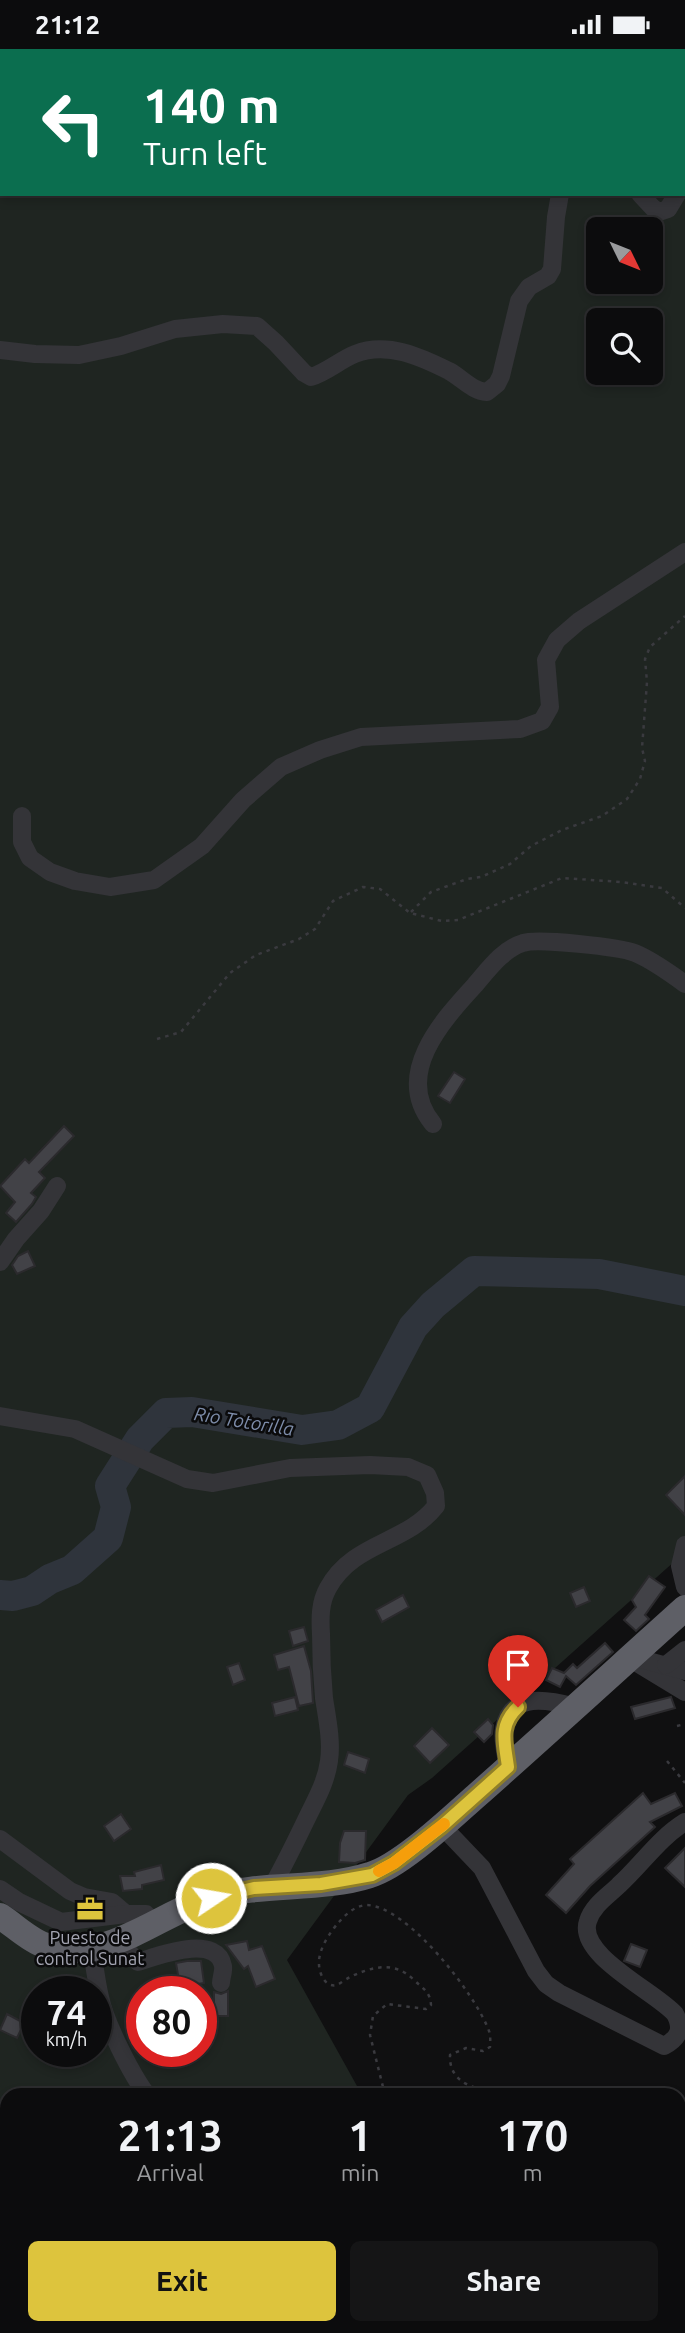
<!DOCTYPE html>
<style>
:root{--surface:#0c0c0d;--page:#151516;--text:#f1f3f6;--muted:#9a9b9d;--line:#2c2c2e;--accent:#ddc43d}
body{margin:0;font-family:Ubuntu,sans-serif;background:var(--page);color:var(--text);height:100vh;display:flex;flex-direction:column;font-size:26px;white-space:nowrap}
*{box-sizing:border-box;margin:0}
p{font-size:23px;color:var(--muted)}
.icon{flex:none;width:38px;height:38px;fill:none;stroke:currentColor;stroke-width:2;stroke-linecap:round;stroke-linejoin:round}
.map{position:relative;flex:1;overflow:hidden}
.drawer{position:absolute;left:0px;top:2039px;width:686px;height:247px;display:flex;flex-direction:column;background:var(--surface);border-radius:21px 21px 0 0;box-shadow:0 4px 10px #0003,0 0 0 2px var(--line)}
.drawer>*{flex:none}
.banner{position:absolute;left:0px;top:0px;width:686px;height:147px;box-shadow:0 4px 10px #0003,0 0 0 2px var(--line);background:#0b6e4f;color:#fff;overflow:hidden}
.needle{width:46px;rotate:133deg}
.controls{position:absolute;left:586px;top:168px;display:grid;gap:14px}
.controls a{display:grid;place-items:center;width:77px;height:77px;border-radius:10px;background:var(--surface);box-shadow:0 4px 10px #0003,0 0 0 2px var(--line);font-size:35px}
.speed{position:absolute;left:21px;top:1927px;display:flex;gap:14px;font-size:35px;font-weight:700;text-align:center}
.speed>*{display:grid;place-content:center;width:91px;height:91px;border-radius:50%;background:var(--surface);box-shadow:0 4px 10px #0003,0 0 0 2px var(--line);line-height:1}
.speed small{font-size:18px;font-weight:400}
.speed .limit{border:10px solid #d22;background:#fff;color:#111}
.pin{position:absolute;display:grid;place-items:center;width:60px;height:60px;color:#fff;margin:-72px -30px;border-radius:50% 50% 50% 0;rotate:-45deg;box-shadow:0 0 7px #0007}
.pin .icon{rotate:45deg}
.me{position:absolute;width:77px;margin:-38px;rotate:78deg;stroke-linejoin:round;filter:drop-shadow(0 0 5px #0008)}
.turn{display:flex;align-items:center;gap:24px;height:147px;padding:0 28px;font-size:32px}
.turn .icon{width:91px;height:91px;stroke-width:2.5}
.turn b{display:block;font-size:49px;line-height:60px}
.eta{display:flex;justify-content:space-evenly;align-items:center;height:119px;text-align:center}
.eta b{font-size:42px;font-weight:700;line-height:49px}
.button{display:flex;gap:14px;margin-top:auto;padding:14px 28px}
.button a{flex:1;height:80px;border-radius:10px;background:var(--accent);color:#111;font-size:28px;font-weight:700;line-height:80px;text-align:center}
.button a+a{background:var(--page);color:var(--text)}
.status{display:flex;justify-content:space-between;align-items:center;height:49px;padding:0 35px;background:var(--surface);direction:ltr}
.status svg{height:19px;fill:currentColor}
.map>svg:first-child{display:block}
</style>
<div class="status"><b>21:12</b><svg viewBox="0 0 49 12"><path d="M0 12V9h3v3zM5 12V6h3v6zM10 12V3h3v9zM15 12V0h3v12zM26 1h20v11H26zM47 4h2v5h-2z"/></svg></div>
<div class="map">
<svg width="685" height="2284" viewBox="0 0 685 2284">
<rect width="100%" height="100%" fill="#101011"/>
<path fill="#1f2521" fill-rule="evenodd" d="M216,0H685V1503L432,1729L408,1746L287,1911L362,2046H7V2278H485L488,2284H0V84L2,83V145H684V2H209ZM598,180H651V233H598ZM598,271H651V324H598ZM37,1942H96V2002H37ZM142,1942H201V2002H142Z"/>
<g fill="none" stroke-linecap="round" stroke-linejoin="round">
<polyline stroke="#2f343c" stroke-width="30" points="0,1546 13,1547 32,1542 50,1530 72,1521 108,1489 116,1458 110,1437 140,1390 166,1364 192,1363 302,1381 338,1376 370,1359 413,1278 433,1256 474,1222 599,1225 685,1242"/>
</g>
<g fill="#424247" stroke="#2b2a2d" stroke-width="2">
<polygon points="454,1023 465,1030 450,1054 438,1047"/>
<polygon points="64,1077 74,1087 39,1123 45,1129 31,1144 36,1148 32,1155 16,1173 6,1164 15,1153 0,1137 25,1110 29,1114"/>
<polygon points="28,1202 35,1217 17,1225 12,1216 18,1207"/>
<polygon points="685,1427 685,1466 666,1446"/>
<polygon points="649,1527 665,1538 645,1566 649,1570 636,1582 624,1571 636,1558 632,1551"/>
<polygon points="584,1538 590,1552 576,1558 570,1544"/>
<polygon points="403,1546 409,1558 382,1573 376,1561"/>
<polygon points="304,1578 308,1592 293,1597 289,1582"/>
<polygon points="605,1594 613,1603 576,1636 566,1627 560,1638 546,1631 552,1619 564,1624 573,1615 577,1619"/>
<polygon points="304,1597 311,1622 313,1654 299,1657 289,1618 278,1621 274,1606"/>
<polygon points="239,1614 245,1631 233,1636 227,1618"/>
<polygon points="295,1648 298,1661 275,1667 272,1654"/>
<polygon points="671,1648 675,1659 635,1670 631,1658"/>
<polygon points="488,1670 493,1676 492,1685 484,1693 474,1683"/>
<polygon points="432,1679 449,1696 430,1714 414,1697"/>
<polygon points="348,1703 369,1710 365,1724 344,1716"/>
<polygon points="643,1744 651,1755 675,1744 682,1757 650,1773 655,1778 590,1837 566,1864 546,1846 574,1815 570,1810"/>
<polygon points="121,1765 131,1780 114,1792 104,1777"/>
<polygon points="344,1782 366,1782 365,1811 355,1814 339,1813 340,1794"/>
<polygon points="685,1799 685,1838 665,1819"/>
<polygon points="161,1816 164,1831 142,1836 142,1840 123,1842 120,1827 135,1827 134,1823"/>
<polygon points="247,1892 249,1901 262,1897 275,1930 256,1938 248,1917 244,1920 226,1896"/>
<polygon points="631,1895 647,1901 640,1918 624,1912"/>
<polygon points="187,1912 201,1912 204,1934 180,1938 176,1914"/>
<polygon points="228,1942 228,1967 214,1967 214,1943 221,1945"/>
<polygon points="7,1965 24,1974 17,1989 0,1981"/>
</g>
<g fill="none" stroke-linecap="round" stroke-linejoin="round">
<g stroke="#3a3a3f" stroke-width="2.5" stroke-dasharray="3.5 5" stroke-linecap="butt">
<polyline points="411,863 431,843 467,830 481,828 510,815 531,797 562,781 602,767 627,750 640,730 645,712 642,699 647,633 645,610 650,598 685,567"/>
<polyline points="157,990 181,983 230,924 256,906 299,890 315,880 333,852 363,838 380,840 410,864 442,872 458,871 562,829 621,833 662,839 685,859"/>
<polyline points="677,1677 685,1675"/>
<polyline points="667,1712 685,1734"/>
<path d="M385,2046L370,1986L373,1967L387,1955L426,1960L431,1956C430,1942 423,1940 414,1931C395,1912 373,1917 350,1928C346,1930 341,1934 337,1936C325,1939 319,1924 319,1915C318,1901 330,1883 339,1873C346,1865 355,1857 366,1856C407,1856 476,1946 489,1982C491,1987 490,1993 490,1998L483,2002L466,1999L450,2006C448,2049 511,2043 540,2046"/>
<polyline points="595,2046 613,2044 619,2046"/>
</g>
<g stroke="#343438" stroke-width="18">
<polyline points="684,21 685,20"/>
<polyline points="684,50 685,50"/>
<polyline points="684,122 685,119"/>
<polyline points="640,145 653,159 659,163 668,160 677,145"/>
<path d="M0,301L35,305L79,306L121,297L175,280L223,275L257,277L276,294L304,324L311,328C327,323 340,311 355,305C387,292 421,308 449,322C462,329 472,342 487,343L497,335L501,327L519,252L529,238L548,227L552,220L556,168L560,145"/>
<polyline points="22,767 22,793 30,809 50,823 75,832 110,838 154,831 202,797 243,751 281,718 320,701 361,688 520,680 542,672 550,658 546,611 557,591 579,572 685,503"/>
<path d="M433,1075C393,1026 441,973 475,936C488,921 503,900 523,894C537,889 620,898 635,904C652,911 670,924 685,935"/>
<polyline points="0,1213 16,1190 41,1162 57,1137"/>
<path d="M0,1367L75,1380L187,1430L213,1434L290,1419L370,1416L408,1418L427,1426L435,1444L436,1457C406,1495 353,1493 328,1539C320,1553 320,1569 321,1585C321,1607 322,1628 324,1649C327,1669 332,1692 329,1712C326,1734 315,1752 306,1771C295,1794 284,1816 272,1838"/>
<polyline points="685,1496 680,1517 685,1538"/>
<polyline points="629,1609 685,1643"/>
<polyline points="641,1610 685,1622"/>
<polyline points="666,1616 685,1601"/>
<path d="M508,1718C506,1707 502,1692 504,1680C511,1642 549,1651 576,1658"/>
<path d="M442,1777L482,1819L536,1922L546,1935L559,1944L664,1997C679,1989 683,1980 675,1965C656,1943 576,1906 588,1872C593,1856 608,1847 619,1836C642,1815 659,1789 685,1773"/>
<polyline points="0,1790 70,1842 84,1848 112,1853 126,1865"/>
<polyline points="0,1840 19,1853 61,1873 126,1865 146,1865 154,1875"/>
<path d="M117,1891L138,1913C158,1907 217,1884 223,1917C224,1922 221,1929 221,1934"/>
<path d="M91,1900C95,1916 96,1932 100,1948C105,1973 131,2025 147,2046"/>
<polyline points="679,2223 685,2219"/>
<polyline points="454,2278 459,2284"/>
<polyline points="395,2284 398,2278"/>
<polyline points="683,2284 685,2282"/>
</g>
<path stroke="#5e5f66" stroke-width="26" d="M0,1867C14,1876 29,1891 44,1896C104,1918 159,1864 213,1848C264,1833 320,1842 370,1826C401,1817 451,1769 476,1747C546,1685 615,1622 685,1559"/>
</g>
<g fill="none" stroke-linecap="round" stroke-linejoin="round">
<g stroke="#907f28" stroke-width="18">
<path id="route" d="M211,1849L254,1839L321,1835L372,1826L394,1814L442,1777L508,1718C505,1694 498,1677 518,1658"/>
</g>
<use href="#route" stroke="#ddc43d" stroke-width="12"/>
<polyline stroke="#f59e0b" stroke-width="12" points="379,1822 394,1814 444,1775"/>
</g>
<defs>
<g id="office-bare" transform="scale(2.1)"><path d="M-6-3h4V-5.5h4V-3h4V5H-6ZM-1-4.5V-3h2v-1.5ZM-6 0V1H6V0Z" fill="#ddc43d" stroke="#0b0b0c" stroke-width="2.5" paint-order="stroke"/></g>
</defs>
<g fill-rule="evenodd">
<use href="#office-bare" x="90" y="1860"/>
</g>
<g text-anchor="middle" stroke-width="5" stroke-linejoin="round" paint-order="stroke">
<g font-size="18" fill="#a3a4b1" stroke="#0b0b0c">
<text x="90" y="1895">Puesto de<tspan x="90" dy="21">control Sunat</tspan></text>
</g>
<g font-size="19" font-style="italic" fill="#7d8ca9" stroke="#0b0b0c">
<text transform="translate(244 1372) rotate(9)" y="7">Rio Totorilla</text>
</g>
</g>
</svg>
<div class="controls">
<a><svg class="needle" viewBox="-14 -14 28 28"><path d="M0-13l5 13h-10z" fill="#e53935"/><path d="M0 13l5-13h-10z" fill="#9a9b9d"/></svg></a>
<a><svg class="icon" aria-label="search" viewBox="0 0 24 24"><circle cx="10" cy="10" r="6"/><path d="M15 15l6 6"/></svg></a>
</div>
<div class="speed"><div>74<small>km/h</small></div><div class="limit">80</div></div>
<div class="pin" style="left:518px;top:1658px;background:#d93025"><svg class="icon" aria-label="arrive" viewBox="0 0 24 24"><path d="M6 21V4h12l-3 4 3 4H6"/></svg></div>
<svg class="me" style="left:211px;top:1849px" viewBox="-20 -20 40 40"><circle r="17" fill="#ddc43d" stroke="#fff" stroke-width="3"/><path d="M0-11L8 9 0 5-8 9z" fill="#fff"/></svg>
<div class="banner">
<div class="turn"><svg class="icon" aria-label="left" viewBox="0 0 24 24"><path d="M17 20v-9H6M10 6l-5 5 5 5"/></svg><div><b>140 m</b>Turn left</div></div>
</div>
<section class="drawer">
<div class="eta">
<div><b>21:13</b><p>Arrival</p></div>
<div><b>1</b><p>min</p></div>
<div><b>170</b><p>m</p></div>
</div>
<div class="button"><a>Exit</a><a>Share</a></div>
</section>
</div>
